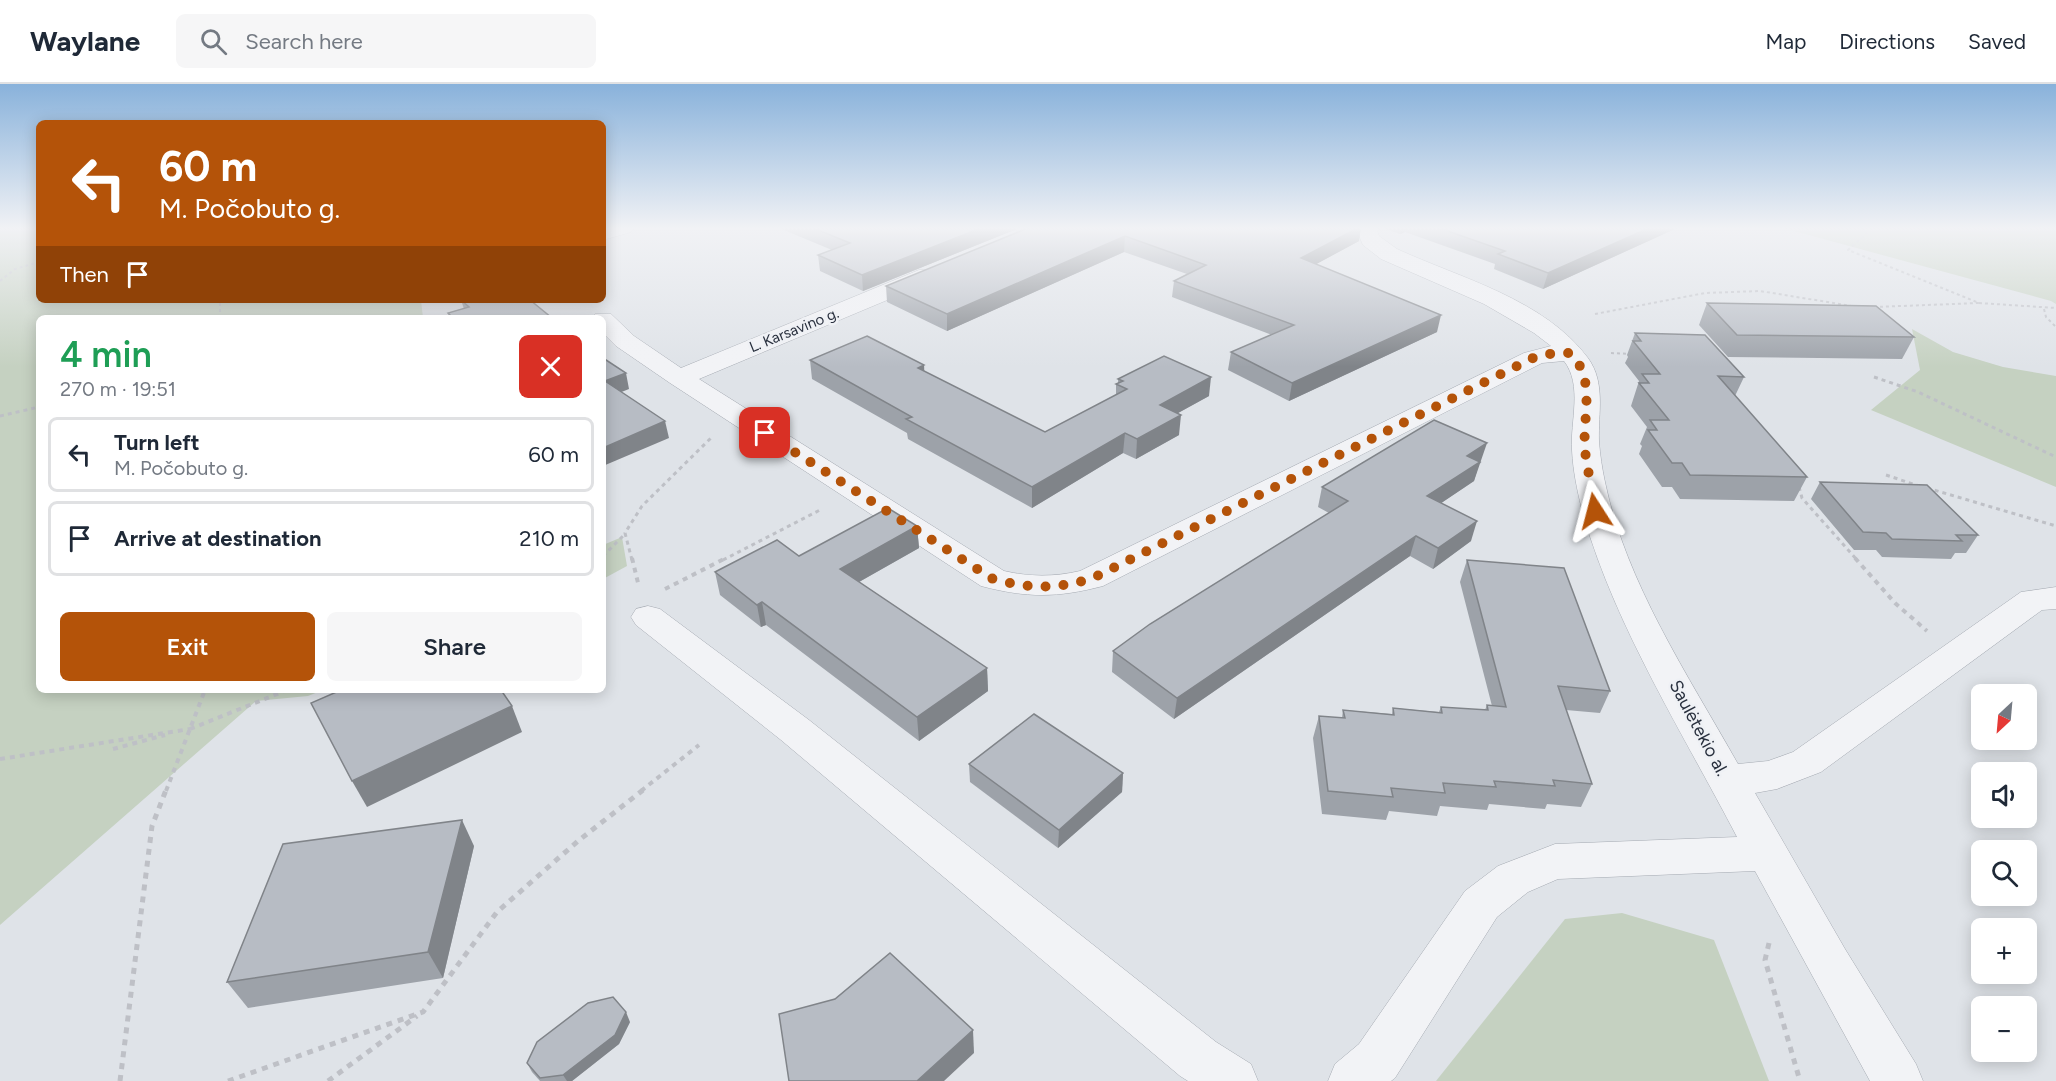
<!DOCTYPE html>
<meta charset="utf-8">
<style>
:root{--surface:#fff;--page:#f6f6f7;--text:#1f2937;--muted:#747a83;--line:#e0e1e3;--accent:#b45309}
body{margin:0;font-family:Figtree,sans-serif;background:var(--page);color:var(--text);height:100vh;display:flex;flex-direction:column;font-size:22px;white-space:nowrap}
*{box-sizing:border-box;margin:0}
p{font-size:20px;color:var(--muted)}
.icon{flex:none;width:33px;height:33px;fill:none;stroke:currentColor;stroke-width:2;stroke-linecap:round;stroke-linejoin:round}
.map{position:relative;flex:1;overflow:hidden}
.panel{position:absolute;left:36px;top:231px;width:570px;height:378px;display:flex;flex-direction:column;background:var(--surface);border-radius:9px;box-shadow:0 3px 15px #0003}
.panel>*{flex:none}
.hud{position:absolute;left:36px;top:36px;width:570px;height:183px;border-radius:9px;box-shadow:0 3px 15px #0003;background:#b45309;color:#fff;overflow:hidden}
.needle{width:39px;rotate:206deg}
.controls{position:absolute;left:1971px;top:600px;display:grid;gap:12px}
.controls a{display:grid;place-items:center;width:66px;height:66px;border-radius:9px;background:var(--surface);box-shadow:0 3px 15px #0003;font-size:30px}
.pin{position:absolute;display:grid;place-items:center;width:51px;height:51px;color:#fff;margin:-26px;border-radius:12px;box-shadow:0 3px 9px #0006}
.me{position:absolute;width:66px;margin:-33px;rotate:351deg;stroke-linejoin:round;filter:drop-shadow(0 0 4px #0008)}
.turn{display:flex;align-items:center;gap:21px;height:126px;padding:0 24px;font-size:27px}
.turn .icon{width:78px;height:78px;stroke-width:2.5}
.turn b{display:block;font-size:42px;line-height:51px}
.then{display:flex;align-items:center;height:57px;padding:0 24px;background:#0003;gap:12px;font-size:22px}
.round{display:grid;place-items:center;flex:none;width:63px;height:63px;border-radius:9px;background:var(--page)}
.head{display:flex;align-items:center;justify-content:space-between;height:102px;padding:0 24px}
h1{font-size:36px;font-weight:600;line-height:45px;color:#1e9e55}
.button{display:flex;gap:12px;margin-top:auto;padding:12px 24px}
.button a{flex:1;height:69px;border-radius:9px;background:var(--accent);color:#fff;font-size:24px;font-weight:600;line-height:69px;text-align:center}
.button a+a{background:var(--page);color:var(--text)}
ul{padding:0;list-style:none}
li{display:flex;align-items:center;gap:18px;height:75px;margin:0 12px 9px;padding:0 12px;border:3px solid var(--line);border-radius:9px}
li div{flex:1}
li b{display:block;font-size:22px}
li em{font-style:normal}
header{display:flex;align-items:center;gap:36px;box-sizing:border-box;height:84px;padding:0 30px;background:var(--surface);border-bottom:2px solid var(--line)}
header strong{font-size:28px}
nav{display:flex;gap:33px;margin-inline-start:auto;font-size:21px}
.search{width:420px;height:54px;background:var(--page);display:flex;align-items:center;gap:15px;box-sizing:border-box;padding:0 21px;border-radius:9px;color:var(--muted);font-size:22px}
.map>svg:first-child{display:block}
</style>
<header>
<strong>Waylane</strong>
<div class="search"><svg class="icon" aria-label="search" viewBox="0 0 24 24"><circle cx="10" cy="10" r="6"/><path d="M15 15l6 6"/></svg>Search here</div>
<nav><a>Map</a><a>Directions</a><a>Saved</a></nav>
</header>
<div class="map">
<svg width="2056" height="997" viewBox="0 0 2056 997">
<rect width="100%" height="100%" fill="#dfe3e8"/>
<g fill="#c5d1c1">
<polygon points="0,144 39,144 39,216 421,216 423,234 39,234 39,606 323,606 308,612 256,617 0,841"/>
<polygon points="1783,144 2056,144 2056,220 2051,217"/>
<polygon points="1912,245 1953,268 2003,283 2056,292 2056,403 1871,326 1920,286"/>
<polygon points="622,453 627,482 603,495 603,461"/>
<polygon points="1622,829 1714,856 1769,997 1436,997 1565,835"/>
</g>
<g fill="none" stroke-linecap="round" stroke-linejoin="round">
<g stroke="#a5aab2" stroke-width="1">
<g id="minor">
<polygon points="603,144 634,144 631,148 603,156"/>
<path d="M1356,144H1376L1379,152L1397,165C1460,194 1544,215 1588,274C1606,299 1598,329 1599,357C1600,371 1602,384 1605,398C1626,499 1688,591 1738,680L1768,677L1793,668L2021,508L2056,503V525L2042,526L1821,688L1777,705L1755,709L1845,865L1916,980L1923,997H1870L1755,787L1558,795L1528,808L1497,833L1395,994L1391,997H1328L1335,980L1359,960L1465,807L1498,782L1555,760L1737,753C1684,651 1616,544 1584,433C1578,411 1573,388 1572,366C1570,338 1583,301 1564,277L1542,279L1103,502C1057,514 1027,514 981,502L670,299L616,262L603,249V234H592L595,230H611L634,252L681,284L919,186H935L938,191L935,196L699,295L1004,487C1030,493 1054,493 1080,487L1524,269L1551,262L1534,249L1484,220L1381,175L1363,161Z"/>
<polygon points="648,522 660,525 809,636 1216,958 1251,980 1258,997 1188,997 1180,992 781,656 636,541 631,533 636,525"/>
</g>
</g>
<g stroke="#bec0c6" stroke-width="2" stroke-dasharray="3 3" stroke-linecap="butt">
<polyline points="1872,144 1848,166 1979,219 1875,223"/>
<polyline points="0,197 15,185 39,178"/>
<polyline points="1979,219 2056,224"/>
<polyline points="2044,225 2046,233 2056,243"/>
<polyline points="1595,230 1705,209 1760,207 1858,223"/>
<polyline points="220,234 220,219 223,216"/>
<polyline points="1611,269 1631,270"/>
</g>
<g stroke="#bec0c6" stroke-width="3" stroke-dasharray="4 4" stroke-linecap="butt">
<polyline points="1874,293 1918,308 2056,373"/>
<polyline points="0,332 39,323"/>
<polyline points="1886,391 1919,402"/>
<polyline points="1799,403 1802,414 1857,476"/>
<polyline points="1927,404 2056,442"/>
<polyline points="603,472 625,450"/>
<polyline points="632,476 625,449 642,422 713,352"/>
<polyline points="723,476 822,425"/>
</g>
<g stroke="#bec0c6" stroke-width="4" stroke-dasharray="5 5" stroke-linecap="butt">
<polyline points="632,474 639,503"/>
<polyline points="1855,474 1895,519 1927,547"/>
<polyline points="665,505 726,474"/>
<polyline points="190,645 287,606"/>
<polyline points="113,665 165,651"/>
<polyline points="0,675 190,645"/>
<polyline points="166,707 205,606"/>
<polyline points="641,707 699,661"/>
</g>
<g stroke="#bec0c6" stroke-width="5" stroke-dasharray="6 6" stroke-linecap="butt">
<polyline points="1769,859 1765,876 1800,997"/>
<polyline points="120,997 152,742 166,706"/>
<polyline points="228,997 423,928 497,828 578,757 643,706"/>
<polyline points="328,997 417,932"/>
</g>
<use href="#minor" fill="#f2f3f6" fill-rule="evenodd"/>
</g>
<g fill="#9da2a9">
<polygon points="779,144 1019,144 863,207 820,187 818,171 832,166"/>
<polygon points="1028,144 1359,157 1316,180 1437,248 1289,317 1228,286 1231,268 1272,251 1172,213 1174,197 1187,190 1124,168 947,247 887,218 886,202"/>
<polygon points="1377,144 1677,144 1543,205 1494,185 1495,180 1405,148 1400,150 1382,144 1379,146"/>
<polygon points="461,216 552,234 450,234 448,229 464,225"/>
<polygon points="1707,219 1914,253 1902,275 1728,273 1699,241"/>
<polygon points="1635,249 1744,293 1735,312 1807,393 1794,417 1680,415 1672,403 1662,403 1639,370 1642,362 1640,360 1647,343 1631,322 1639,297 1625,279 1628,273 1627,271"/>
<polygon points="810,276 924,281 924,287 1045,348 1116,311 1116,300 1118,299 1118,295 1209,312 1178,329 1179,351 1136,375 1123,369 1032,424 908,355 907,349 812,295"/>
<polygon points="1481,379 1479,380 1474,397 1441,419 1471,457 1433,485 1410,472 1174,635 1112,588 1113,567 1329,429 1318,423 1322,403"/>
<polygon points="1820,398 1978,451 1966,469 1955,469 1951,475 1882,473 1876,466 1854,466 1811,415"/>
<polygon points="917,442 919,464 859,498 987,584 988,607 919,657 766,541 761,543 720,511 715,488 799,472"/>
<polygon points="1467,476 1610,607 1600,629 1566,626 1592,700 1581,723 1547,720 1545,725 1489,720 1487,726 1440,722 1437,732 1389,727 1386,736 1322,730 1313,654 1319,632 1342,634 1343,626 1392,630 1393,624 1439,628 1441,623 1485,626 1487,621 1492,622 1460,498"/>
<polygon points="969,680 1123,689 1122,708 1058,764 970,698"/>
<polygon points="474,762 443,894 248,924 227,898"/>
<polygon points="630,938 619,960 572,997 540,997 532,988 527,979"/>
</g>
<g fill="#808489">
<polygon points="981,144 1019,144 863,207 862,191"/>
<polygon points="1358,144 1361,144 1359,157 1298,190 1301,174"/>
<polygon points="1402,144 1406,144 1405,148 1400,150"/>
<polygon points="1649,144 1677,144 1543,205 1548,189"/>
<polygon points="1125,152 1124,168 947,247 947,230"/>
<polygon points="1441,231 1437,248 1289,317 1292,299"/>
<polygon points="924,281 925,300 918,284"/>
<polygon points="626,289 629,305 609,313 605,297"/>
<polygon points="1211,293 1209,312 1158,340 1160,321"/>
<polygon points="1181,331 1179,351 1136,375 1137,355"/>
<polygon points="665,337 669,354 603,382 603,364"/>
<polygon points="1125,349 1123,369 1032,424 1032,403"/>
<polygon points="1487,359 1474,397 1422,432 1427,412 1467,372"/>
<polygon points="1477,437 1471,457 1433,485 1438,464"/>
<polygon points="917,442 919,464 843,507 840,485"/>
<polygon points="1416,452 1410,472 1174,635 1177,614"/>
<polygon points="762,518 766,541 761,543 757,521"/>
<polygon points="987,584 988,607 919,657 917,633"/>
<polygon points="512,622 522,648 367,723 352,697"/>
<polygon points="1123,689 1122,708 1058,764 1059,746"/>
<polygon points="462,736 474,762 443,894 428,868"/>
<polygon points="626,928 630,938 619,960 572,997 567,997 563,991"/>
<polygon points="973,946 974,969 944,997 917,997"/>
</g>
<g fill="#b7bcc4" stroke="#808489" stroke-width="1.5">
<polygon points="813,144 981,144 862,191 818,171 850,159"/>
<polygon points="1028,144 1358,144 1301,174 1441,231 1292,299 1231,268 1294,241 1174,197 1206,181 1125,152 947,230 886,202"/>
<polygon points="1439,144 1649,144 1548,189 1498,170 1505,167"/>
<polygon points="461,216 530,216 552,234 453,234 448,229 469,223"/>
<polygon points="1707,219 1876,222 1914,253 1737,251"/>
<polygon points="1635,249 1705,251 1744,293 1718,292 1807,393 1690,391 1682,379 1672,379 1648,346 1657,346 1650,336 1669,336 1639,299 1649,299 1642,290 1660,290 1633,257 1641,257"/>
<polygon points="867,252 924,281 918,284 1045,348 1127,305 1116,300 1123,297 1118,295 1164,272 1211,293 1160,321 1181,331 1137,355 1125,349 1032,403 906,335 912,333 810,276"/>
<polygon points="603,274 626,289 605,297 665,337 603,364"/>
<polygon points="1434,336 1487,359 1467,372 1480,378 1427,412 1477,437 1438,464 1416,452 1177,614 1113,567 1150,540 1348,417 1322,403"/>
<polygon points="1820,398 1927,401 1978,451 1956,451 1962,457 1892,455 1886,449 1863,448"/>
<polygon points="888,424 917,442 840,485 987,584 917,633 762,518 757,521 715,488 777,456 799,472"/>
<polygon points="1467,476 1564,484 1610,607 1558,602 1592,700 1553,696 1555,702 1494,697 1496,703 1443,699 1445,709 1391,704 1393,713 1328,707 1319,632 1345,634 1343,626 1394,631 1393,624 1442,629 1441,623 1488,626 1487,621 1506,623"/>
<polygon points="341,606 501,606 512,622 352,697 311,619"/>
<polygon points="1034,630 1123,689 1059,746 969,680"/>
<polygon points="462,736 428,868 227,898 283,760"/>
<polygon points="890,869 973,946 917,997 789,997 779,930 835,915"/>
<polygon points="613,913 626,928 615,951 563,991 540,994 527,979 537,958 588,919"/>
</g>
<linearGradient id="sky" x2="0" y2="1"><stop stop-color="#89b2db"/><stop offset="0.51" stop-color="#f1f2f5"/><stop offset="1" stop-color="#f1f2f5" stop-opacity="0"/></linearGradient>
<rect width="2056" height="283" fill="url(#sky)"/>
<g fill="none" stroke-linecap="round" stroke-linejoin="round">
<path stroke="#b45309" stroke-width="10" stroke-dasharray="0 18" d="M765,349L993,495C1031,505 1054,505 1091,495L1533,274L1548,270L1570,269C1597,295 1582,333 1585,367C1588,387 1592,407 1595,427"/>
</g>
<g text-anchor="middle" stroke-width="5" stroke-linejoin="round" paint-order="stroke">
<g font-size="15" fill="#29303e" stroke="#eff1f5">
<text transform="translate(794 246) rotate(-22)" y="5">L. Karsavino g.</text>
</g>
<g font-size="18" fill="#29303e" stroke="#eff1f5">
<text transform="translate(1699 644) rotate(62)" y="6">Saulėtekio al.</text>
</g>
</g>
</svg>
<div class="controls">
<a><svg class="needle" viewBox="-14 -14 28 28"><path d="M0-13l5 13h-10z" fill="#e53935"/><path d="M0 13l5-13h-10z" fill="#747a83"/></svg></a>
<a><svg class="icon" aria-label="sound" viewBox="0 0 24 24"><path d="M4 9h4l5-4v14l-5-4H4zM17 9q2 3 0 6"/></svg></a>
<a><svg class="icon" aria-label="search" viewBox="0 0 24 24"><circle cx="10" cy="10" r="6"/><path d="M15 15l6 6"/></svg></a>
<a>+</a>
<a>−</a>
</div>
<div class="pin" style="left:765px;top:349px;background:#d93025"><svg class="icon" aria-label="arrive" viewBox="0 0 24 24"><path d="M6 21V4h12l-3 4 3 4H6"/></svg></div>
<svg class="me" style="left:1595px;top:427px" viewBox="-20 -20 40 40"><path d="M0-17L14 15 0 8-14 15z" fill="#b45309" stroke="#fff" stroke-width="4"/></svg>
<div class="hud">
<div class="turn"><svg class="icon" aria-label="left" viewBox="0 0 24 24"><path d="M17 20v-9H6M10 6l-5 5 5 5"/></svg><div><b>60 m</b>M. Počobuto g.</div></div>
<div class="then">Then<svg class="icon" aria-label="arrive" viewBox="0 0 24 24"><path d="M6 21V4h12l-3 4 3 4H6"/></svg></div>
</div>
<section class="panel">
<div class="head"><div><h1>4 min</h1><p>270 m · 19:51</p></div><a class="round" style="background:#d93025;color:#fff"><svg class="icon" aria-label="close" viewBox="0 0 24 24"><path d="M6 6l12 12M18 6L6 18"/></svg></a></div>
<ul>
<li><svg class="icon" aria-label="left" viewBox="0 0 24 24"><path d="M17 20v-9H6M10 6l-5 5 5 5"/></svg><div><b>Turn left</b><p>M. Počobuto g.</p></div><em>60 m</em></li>
<li><svg class="icon" aria-label="arrive" viewBox="0 0 24 24"><path d="M6 21V4h12l-3 4 3 4H6"/></svg><div><b>Arrive at destination</b></div><em>210 m</em></li>
</ul>
<div class="button"><a>Exit</a><a>Share</a></div>
</section>
</div>
